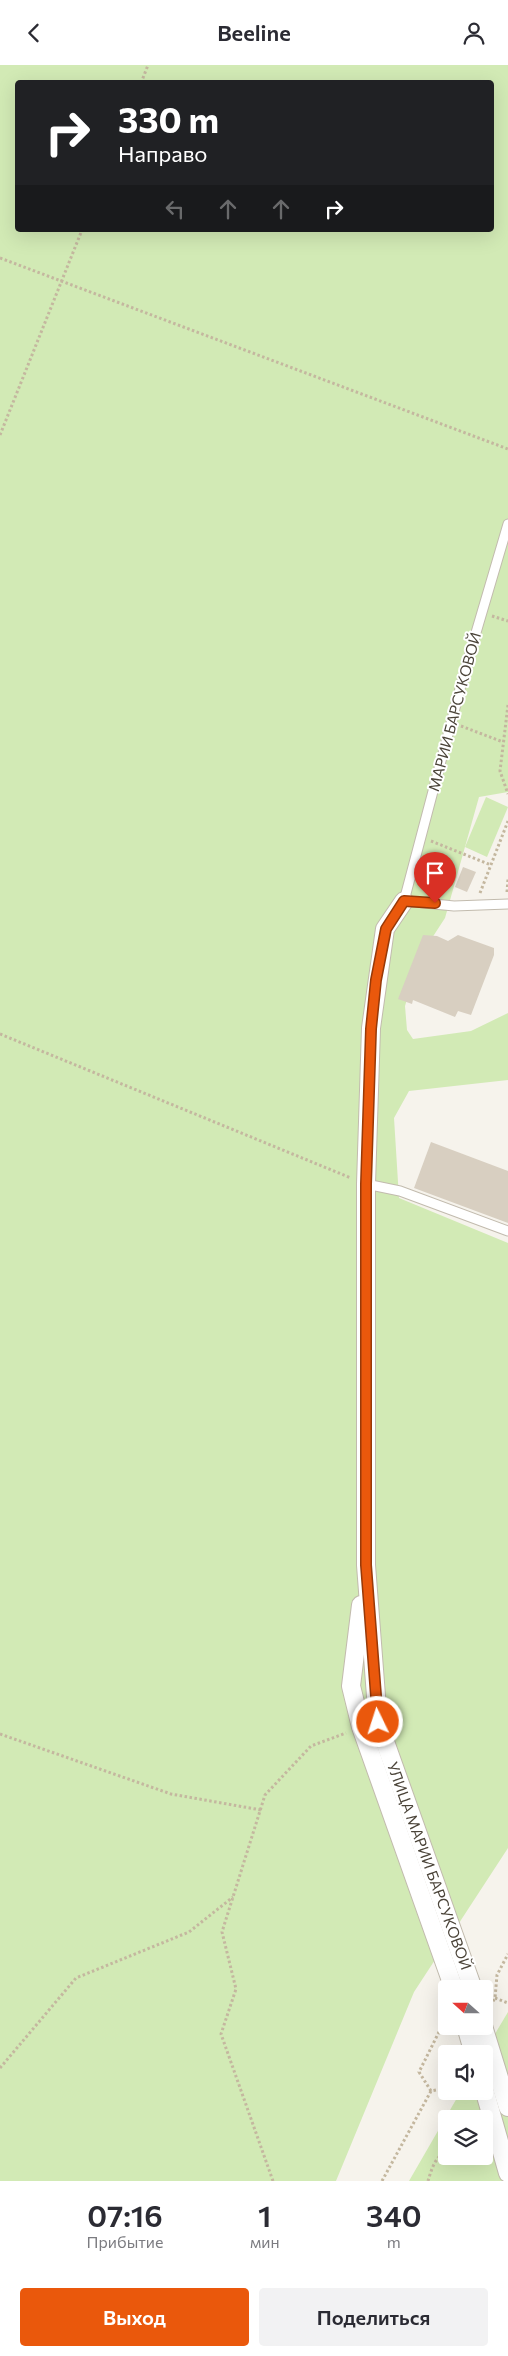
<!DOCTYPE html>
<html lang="ru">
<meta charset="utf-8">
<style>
:root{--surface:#fff;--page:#f2f2f3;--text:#2b2b33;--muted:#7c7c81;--accent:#ea580c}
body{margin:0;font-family:Commissioner,sans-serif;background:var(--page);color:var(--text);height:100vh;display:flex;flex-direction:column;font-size:19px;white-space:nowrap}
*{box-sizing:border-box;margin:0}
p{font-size:16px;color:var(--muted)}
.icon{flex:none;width:28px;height:28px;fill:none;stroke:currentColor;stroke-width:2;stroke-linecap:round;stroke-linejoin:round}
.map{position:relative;height:2116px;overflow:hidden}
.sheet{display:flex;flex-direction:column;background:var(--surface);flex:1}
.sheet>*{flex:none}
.banner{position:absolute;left:15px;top:15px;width:479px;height:152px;border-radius:5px;box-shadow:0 5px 20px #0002;background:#202124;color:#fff;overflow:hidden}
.needle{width:32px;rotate:291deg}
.tools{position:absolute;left:438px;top:1915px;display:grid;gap:10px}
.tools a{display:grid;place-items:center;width:55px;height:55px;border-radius:5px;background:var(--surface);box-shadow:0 5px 20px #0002;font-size:25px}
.pin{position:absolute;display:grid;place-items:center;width:42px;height:42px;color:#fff;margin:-51px -21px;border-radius:50% 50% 50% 0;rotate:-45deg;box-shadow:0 0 5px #0007}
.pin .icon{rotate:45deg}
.me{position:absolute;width:55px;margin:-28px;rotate:356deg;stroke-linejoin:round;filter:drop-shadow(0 0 4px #0008)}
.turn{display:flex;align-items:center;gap:18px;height:105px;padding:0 20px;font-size:22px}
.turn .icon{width:65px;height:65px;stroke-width:2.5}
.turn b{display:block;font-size:35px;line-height:42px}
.lanes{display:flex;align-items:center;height:48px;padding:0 20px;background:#0003;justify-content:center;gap:25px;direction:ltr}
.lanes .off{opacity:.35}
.eta{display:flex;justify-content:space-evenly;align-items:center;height:85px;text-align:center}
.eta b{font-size:30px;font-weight:600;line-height:35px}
.cta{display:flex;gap:10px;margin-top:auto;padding:10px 20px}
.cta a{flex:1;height:58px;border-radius:5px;background:var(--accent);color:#fff;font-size:20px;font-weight:600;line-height:58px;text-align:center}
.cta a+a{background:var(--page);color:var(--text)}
header{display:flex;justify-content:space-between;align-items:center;height:65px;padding:0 20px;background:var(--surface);font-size:22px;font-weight:600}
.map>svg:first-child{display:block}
</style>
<header><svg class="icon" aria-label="back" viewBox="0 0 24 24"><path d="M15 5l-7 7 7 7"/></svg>Beeline<svg class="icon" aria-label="person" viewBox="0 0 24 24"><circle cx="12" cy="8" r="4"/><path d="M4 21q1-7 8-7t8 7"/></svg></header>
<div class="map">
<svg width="508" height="2116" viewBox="0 0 508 2116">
<rect width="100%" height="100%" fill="#f6f3ec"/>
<g fill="#d2eab5" fill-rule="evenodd">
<path d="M0,0H508V727L479,732L445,853L419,893L405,941L407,965L413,974L471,966L508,948V1015L409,1026L394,1053L399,1133L508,1178V1783L414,1927L336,2116H0ZM18,18H491V165H18Z"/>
<polygon points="486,732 508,742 487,792 465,782"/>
<path d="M508,1947V2116H409L461,2026H484L483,1989ZM446,2054H484V2091H446Z"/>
</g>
<g fill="#d8cfc1">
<polygon points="463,802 476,807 467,827 455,822"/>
<polygon points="423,870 437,871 448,876 458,870 494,883 494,890 471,950 458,946 455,952 413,935 412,939 398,934"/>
<polygon points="431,1077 508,1106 508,1158 414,1123"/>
</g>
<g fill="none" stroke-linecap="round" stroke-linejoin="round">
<g stroke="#c2bbae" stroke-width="11">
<g id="service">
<polyline points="508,459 465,605 404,836 454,841 508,839"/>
<polyline points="366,1119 400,1126 508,1166"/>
</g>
</g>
<g stroke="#c2bbae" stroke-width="20">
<g id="minor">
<polyline points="404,836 385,864 371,963 366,1119 366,1500 378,1657 473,1924"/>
<polyline points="361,1540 351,1621 361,1662 454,1924"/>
<polyline points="466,1961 474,1989"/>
<polyline points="483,1961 508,2042"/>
<polyline points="484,2024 508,2108"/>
</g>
</g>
<g stroke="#c4b79f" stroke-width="3" stroke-dasharray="2.5 2.5" stroke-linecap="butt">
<polyline points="141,18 148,0"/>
<polyline points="0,193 508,384"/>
<polyline points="0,370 82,165"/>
<polyline points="492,551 508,556"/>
<polyline points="508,640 500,706 508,729"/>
<polyline points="461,661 503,677"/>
<polyline points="431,776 491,800"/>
<polyline points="507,827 508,814"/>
<polyline points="480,828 508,756"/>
<polyline points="0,969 351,1113"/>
<polyline points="0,1669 171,1729 261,1745"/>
<polyline points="495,1933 508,1938"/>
<polyline points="488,1945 495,1933 497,1910 508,1889"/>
<polyline points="0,2003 76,1913 189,1867 233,1832"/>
<polyline points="431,2026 419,2007 446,1953"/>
<polyline points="273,2116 221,1969 236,1924 222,1867 265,1730 311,1681 346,1668"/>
<polyline points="382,2116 431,2026 446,2023"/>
<path d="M428,2116C431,2106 435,2091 446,2087"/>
</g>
<use href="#service" stroke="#fff" stroke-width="9"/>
<use href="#minor" stroke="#fff" stroke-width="18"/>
</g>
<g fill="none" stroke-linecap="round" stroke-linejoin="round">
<g stroke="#983908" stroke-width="12">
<polyline id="route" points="378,1657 366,1500 366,1119 371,964 376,915 386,864 404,836 435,838"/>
</g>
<use href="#route" stroke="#ea580c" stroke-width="9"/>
</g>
<g text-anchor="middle" stroke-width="4" stroke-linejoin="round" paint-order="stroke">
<g font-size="15" fill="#4b4439" stroke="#fff">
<text transform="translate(455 647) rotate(-75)" y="5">МАРИИ БАРСУКОВОЙ</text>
<text transform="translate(429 1801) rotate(70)" y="5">УЛИЦА МАРИИ БАРСУКОВОЙ</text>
</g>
</g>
</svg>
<div class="tools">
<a><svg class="needle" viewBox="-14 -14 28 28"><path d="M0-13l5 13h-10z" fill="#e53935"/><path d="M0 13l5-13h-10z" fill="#7c7c81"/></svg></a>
<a><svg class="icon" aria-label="sound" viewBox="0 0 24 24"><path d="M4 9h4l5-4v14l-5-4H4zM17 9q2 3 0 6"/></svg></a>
<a><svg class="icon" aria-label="layers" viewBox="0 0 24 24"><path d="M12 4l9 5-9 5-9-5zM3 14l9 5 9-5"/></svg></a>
</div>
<div class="pin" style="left:435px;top:838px;background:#d93025"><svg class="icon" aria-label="arrive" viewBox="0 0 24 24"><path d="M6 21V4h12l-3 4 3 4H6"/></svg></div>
<svg class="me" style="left:378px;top:1657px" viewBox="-20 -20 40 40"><circle r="17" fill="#ea580c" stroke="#fff" stroke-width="3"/><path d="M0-11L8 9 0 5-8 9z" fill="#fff"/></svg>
<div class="banner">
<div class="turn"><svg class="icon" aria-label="right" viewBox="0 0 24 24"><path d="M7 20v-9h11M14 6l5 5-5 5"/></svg><div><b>330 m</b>Направо</div></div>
<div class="lanes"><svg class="icon off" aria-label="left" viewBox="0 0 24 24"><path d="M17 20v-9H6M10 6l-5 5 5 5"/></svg><svg class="icon off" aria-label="ahead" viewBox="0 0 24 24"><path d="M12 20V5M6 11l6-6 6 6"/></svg><svg class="icon off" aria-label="ahead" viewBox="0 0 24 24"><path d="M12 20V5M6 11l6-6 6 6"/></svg><svg class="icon" aria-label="right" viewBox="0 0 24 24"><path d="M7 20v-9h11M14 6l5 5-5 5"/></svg></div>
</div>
</div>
<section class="sheet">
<div class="eta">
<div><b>07:16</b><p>Прибытие</p></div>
<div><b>1</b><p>мин</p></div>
<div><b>340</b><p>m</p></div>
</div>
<div class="cta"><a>Выход</a><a>Поделиться</a></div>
</section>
